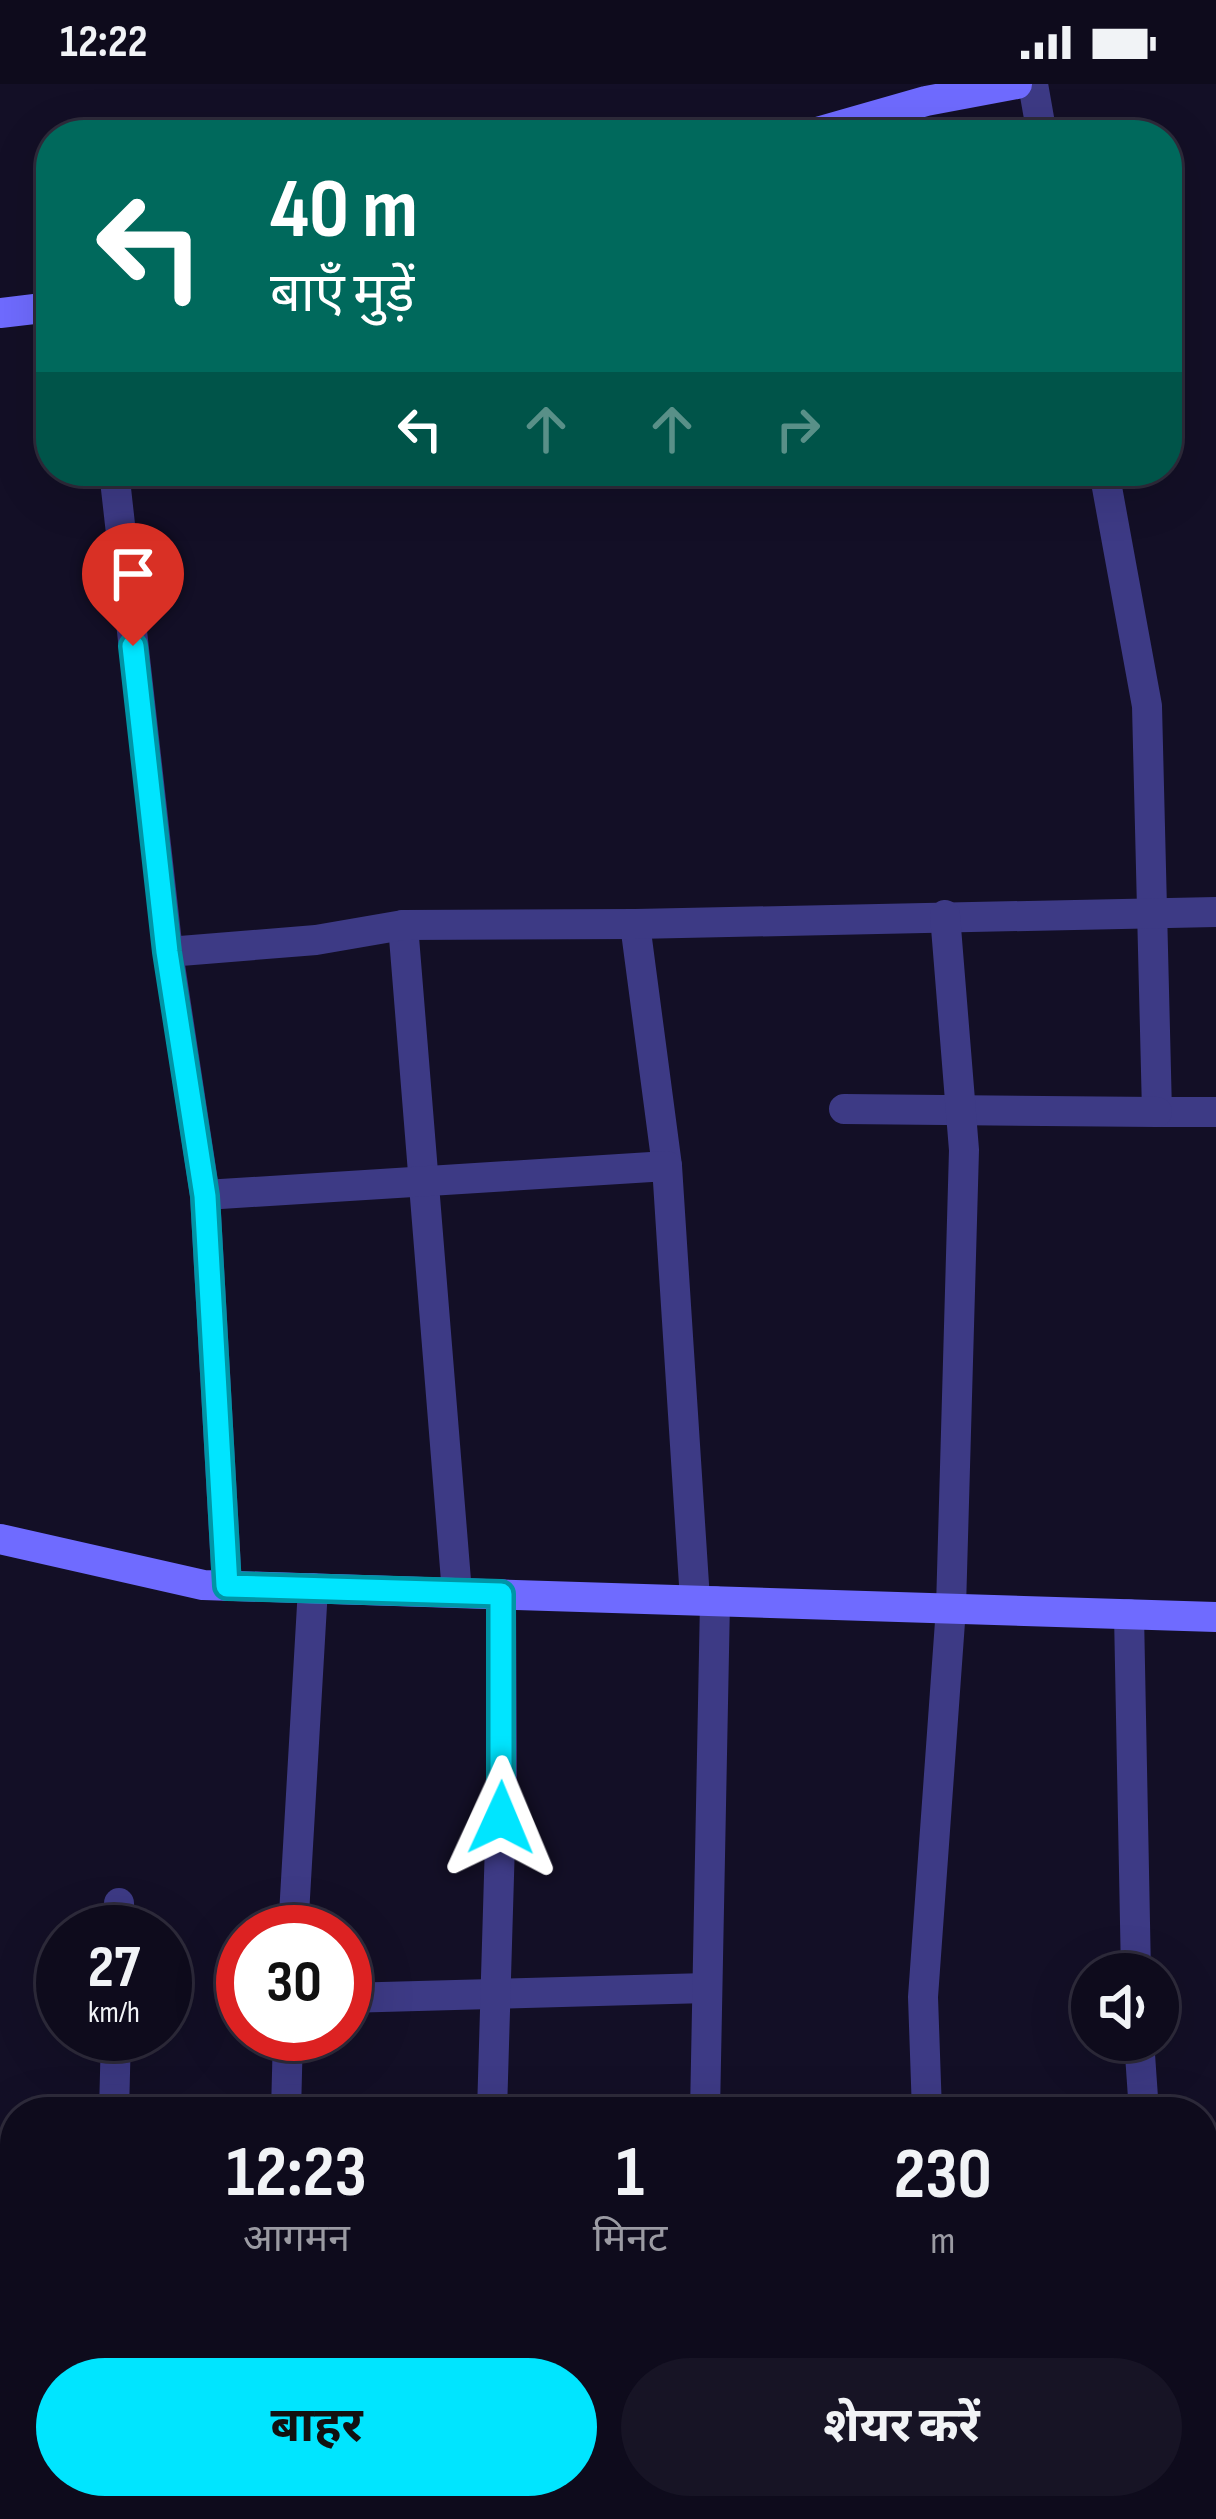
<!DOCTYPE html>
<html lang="hi">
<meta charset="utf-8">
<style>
:root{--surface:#0e0b1c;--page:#171425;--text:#f1f3f6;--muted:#9b9ba3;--line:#2e2b3b;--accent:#00e5ff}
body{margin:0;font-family:"Sofia Sans Condensed","Noto Sans Devanagari",sans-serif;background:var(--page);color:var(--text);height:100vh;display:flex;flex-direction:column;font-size:45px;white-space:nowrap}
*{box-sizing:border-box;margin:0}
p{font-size:39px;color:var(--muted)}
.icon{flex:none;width:66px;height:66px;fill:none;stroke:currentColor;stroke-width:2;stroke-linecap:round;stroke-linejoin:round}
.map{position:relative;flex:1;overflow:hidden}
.drawer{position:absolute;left:0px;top:2013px;width:1218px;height:423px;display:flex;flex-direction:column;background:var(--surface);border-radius:48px 48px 0 0;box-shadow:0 12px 48px #0002,0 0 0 3px var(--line)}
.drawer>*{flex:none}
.top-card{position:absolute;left:36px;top:36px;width:1146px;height:366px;border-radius:48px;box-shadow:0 12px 48px #0002,0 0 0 3px var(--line);background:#00695c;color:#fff;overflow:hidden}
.buttons{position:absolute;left:1071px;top:1869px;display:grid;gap:24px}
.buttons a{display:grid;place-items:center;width:108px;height:108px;border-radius:50%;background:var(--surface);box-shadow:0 12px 48px #0002,0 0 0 3px var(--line);font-size:60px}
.speed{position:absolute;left:36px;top:1821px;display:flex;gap:24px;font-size:60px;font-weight:700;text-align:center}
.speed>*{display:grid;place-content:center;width:156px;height:156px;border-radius:50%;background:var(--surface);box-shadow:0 12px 48px #0002,0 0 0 3px var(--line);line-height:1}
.speed small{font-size:30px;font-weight:400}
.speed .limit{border:18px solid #d22;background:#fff;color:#111}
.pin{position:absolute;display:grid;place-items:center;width:102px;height:102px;color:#fff;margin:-123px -51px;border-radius:50% 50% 50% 0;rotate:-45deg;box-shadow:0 0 12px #0007}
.pin .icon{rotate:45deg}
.me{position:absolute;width:132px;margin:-66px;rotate:1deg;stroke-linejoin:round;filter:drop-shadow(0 0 9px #0008)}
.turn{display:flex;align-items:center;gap:42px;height:252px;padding:0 36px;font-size:54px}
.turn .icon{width:156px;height:156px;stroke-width:2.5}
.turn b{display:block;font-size:84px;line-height:102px}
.lanes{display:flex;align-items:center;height:114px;padding:0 36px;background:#0003;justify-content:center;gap:60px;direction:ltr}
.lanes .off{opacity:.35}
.eta{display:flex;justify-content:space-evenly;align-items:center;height:204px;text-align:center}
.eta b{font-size:72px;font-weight:700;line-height:84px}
.primary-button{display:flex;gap:24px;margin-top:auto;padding:24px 36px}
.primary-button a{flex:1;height:138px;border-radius:72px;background:var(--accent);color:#111;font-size:48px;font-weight:700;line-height:138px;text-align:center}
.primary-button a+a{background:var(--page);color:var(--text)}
.status{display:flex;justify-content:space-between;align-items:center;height:84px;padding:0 60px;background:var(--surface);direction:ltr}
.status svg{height:33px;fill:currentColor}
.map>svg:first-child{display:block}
</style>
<div class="status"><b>12:22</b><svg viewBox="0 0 49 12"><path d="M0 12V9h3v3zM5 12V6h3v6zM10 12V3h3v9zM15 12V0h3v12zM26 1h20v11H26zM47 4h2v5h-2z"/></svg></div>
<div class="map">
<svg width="1216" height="2435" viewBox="0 0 1216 2435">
<rect width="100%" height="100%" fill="#130f26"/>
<polygon fill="#0a1f44" points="1216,2143 1216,2435 1203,2435 1211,2325 1203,2311 1203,2150"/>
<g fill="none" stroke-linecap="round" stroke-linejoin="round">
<g stroke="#3d3a85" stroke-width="30">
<polyline points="1033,0 1042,51"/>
<polyline points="114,387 168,868 205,1111 227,1502"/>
<polyline points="1104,387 1147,622 1157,1028 1216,1028"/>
<polyline points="635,840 667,1082"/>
<polyline points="403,841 457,1509"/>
<polyline points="168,868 316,856 403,841 635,840 1216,828"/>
<polyline points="844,1025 1157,1028"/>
<polyline points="205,1111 667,1082 695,1516"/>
<polyline points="1129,1530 1136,1890"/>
<polyline points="119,1848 119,1819"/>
<polyline points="293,1848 313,1504"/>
<polyline points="345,1914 707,1904"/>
<polyline points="1139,1956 1144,2028"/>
<polyline points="114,2028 116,1950"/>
<polyline points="286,2028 288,1950"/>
<polyline points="492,2028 502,1691 501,1510"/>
<polyline points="705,2028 715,1517"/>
<polyline points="927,2028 923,1913 951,1524 964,1066 945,831"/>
<polyline points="940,2421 940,2435"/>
<polyline points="1170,2421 1171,2435"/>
<polyline points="95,2435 97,2421"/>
<polyline points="272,2435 273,2421"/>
<polyline points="478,2435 479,2421"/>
<polyline points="698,2435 699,2421"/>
<polyline points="809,2435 810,2421"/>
</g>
<g stroke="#6f6bff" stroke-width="30">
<polyline points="807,51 926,17 1017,0"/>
<polyline points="0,229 51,223"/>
<polyline points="0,1455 203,1501 1216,1533"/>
</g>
</g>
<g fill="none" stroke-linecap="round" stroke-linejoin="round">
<g stroke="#0095a6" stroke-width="30">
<polyline id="route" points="133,562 167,868 205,1112 227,1502 501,1510 501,1734"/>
</g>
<use href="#route" stroke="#00e5ff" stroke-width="21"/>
</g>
</svg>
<div class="buttons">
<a><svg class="icon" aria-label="sound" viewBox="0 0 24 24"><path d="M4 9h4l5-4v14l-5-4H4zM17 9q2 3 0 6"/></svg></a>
</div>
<div class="speed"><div>27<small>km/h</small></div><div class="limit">30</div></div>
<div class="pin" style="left:133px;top:562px;background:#d93025"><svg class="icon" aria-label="arrive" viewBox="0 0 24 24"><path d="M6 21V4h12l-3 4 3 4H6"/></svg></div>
<svg class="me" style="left:501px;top:1734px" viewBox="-20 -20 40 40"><path d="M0-17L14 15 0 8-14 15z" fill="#00e5ff" stroke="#fff" stroke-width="4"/></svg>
<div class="top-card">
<div class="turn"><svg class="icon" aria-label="left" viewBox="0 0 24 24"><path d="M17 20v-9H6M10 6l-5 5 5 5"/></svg><div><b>40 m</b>बाएँ मुड़ें</div></div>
<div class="lanes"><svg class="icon" aria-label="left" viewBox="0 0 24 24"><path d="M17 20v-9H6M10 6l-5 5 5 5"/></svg><svg class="icon off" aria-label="ahead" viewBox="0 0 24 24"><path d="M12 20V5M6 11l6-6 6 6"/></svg><svg class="icon off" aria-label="ahead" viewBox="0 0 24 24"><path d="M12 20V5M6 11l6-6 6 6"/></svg><svg class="icon off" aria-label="right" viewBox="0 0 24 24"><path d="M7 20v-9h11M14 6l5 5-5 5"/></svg></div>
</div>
<section class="drawer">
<div class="eta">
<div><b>12:23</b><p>आगमन</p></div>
<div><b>1</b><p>मिनट</p></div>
<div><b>230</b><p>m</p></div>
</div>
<div class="primary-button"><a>बाहर</a><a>शेयर करें</a></div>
</section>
</div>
